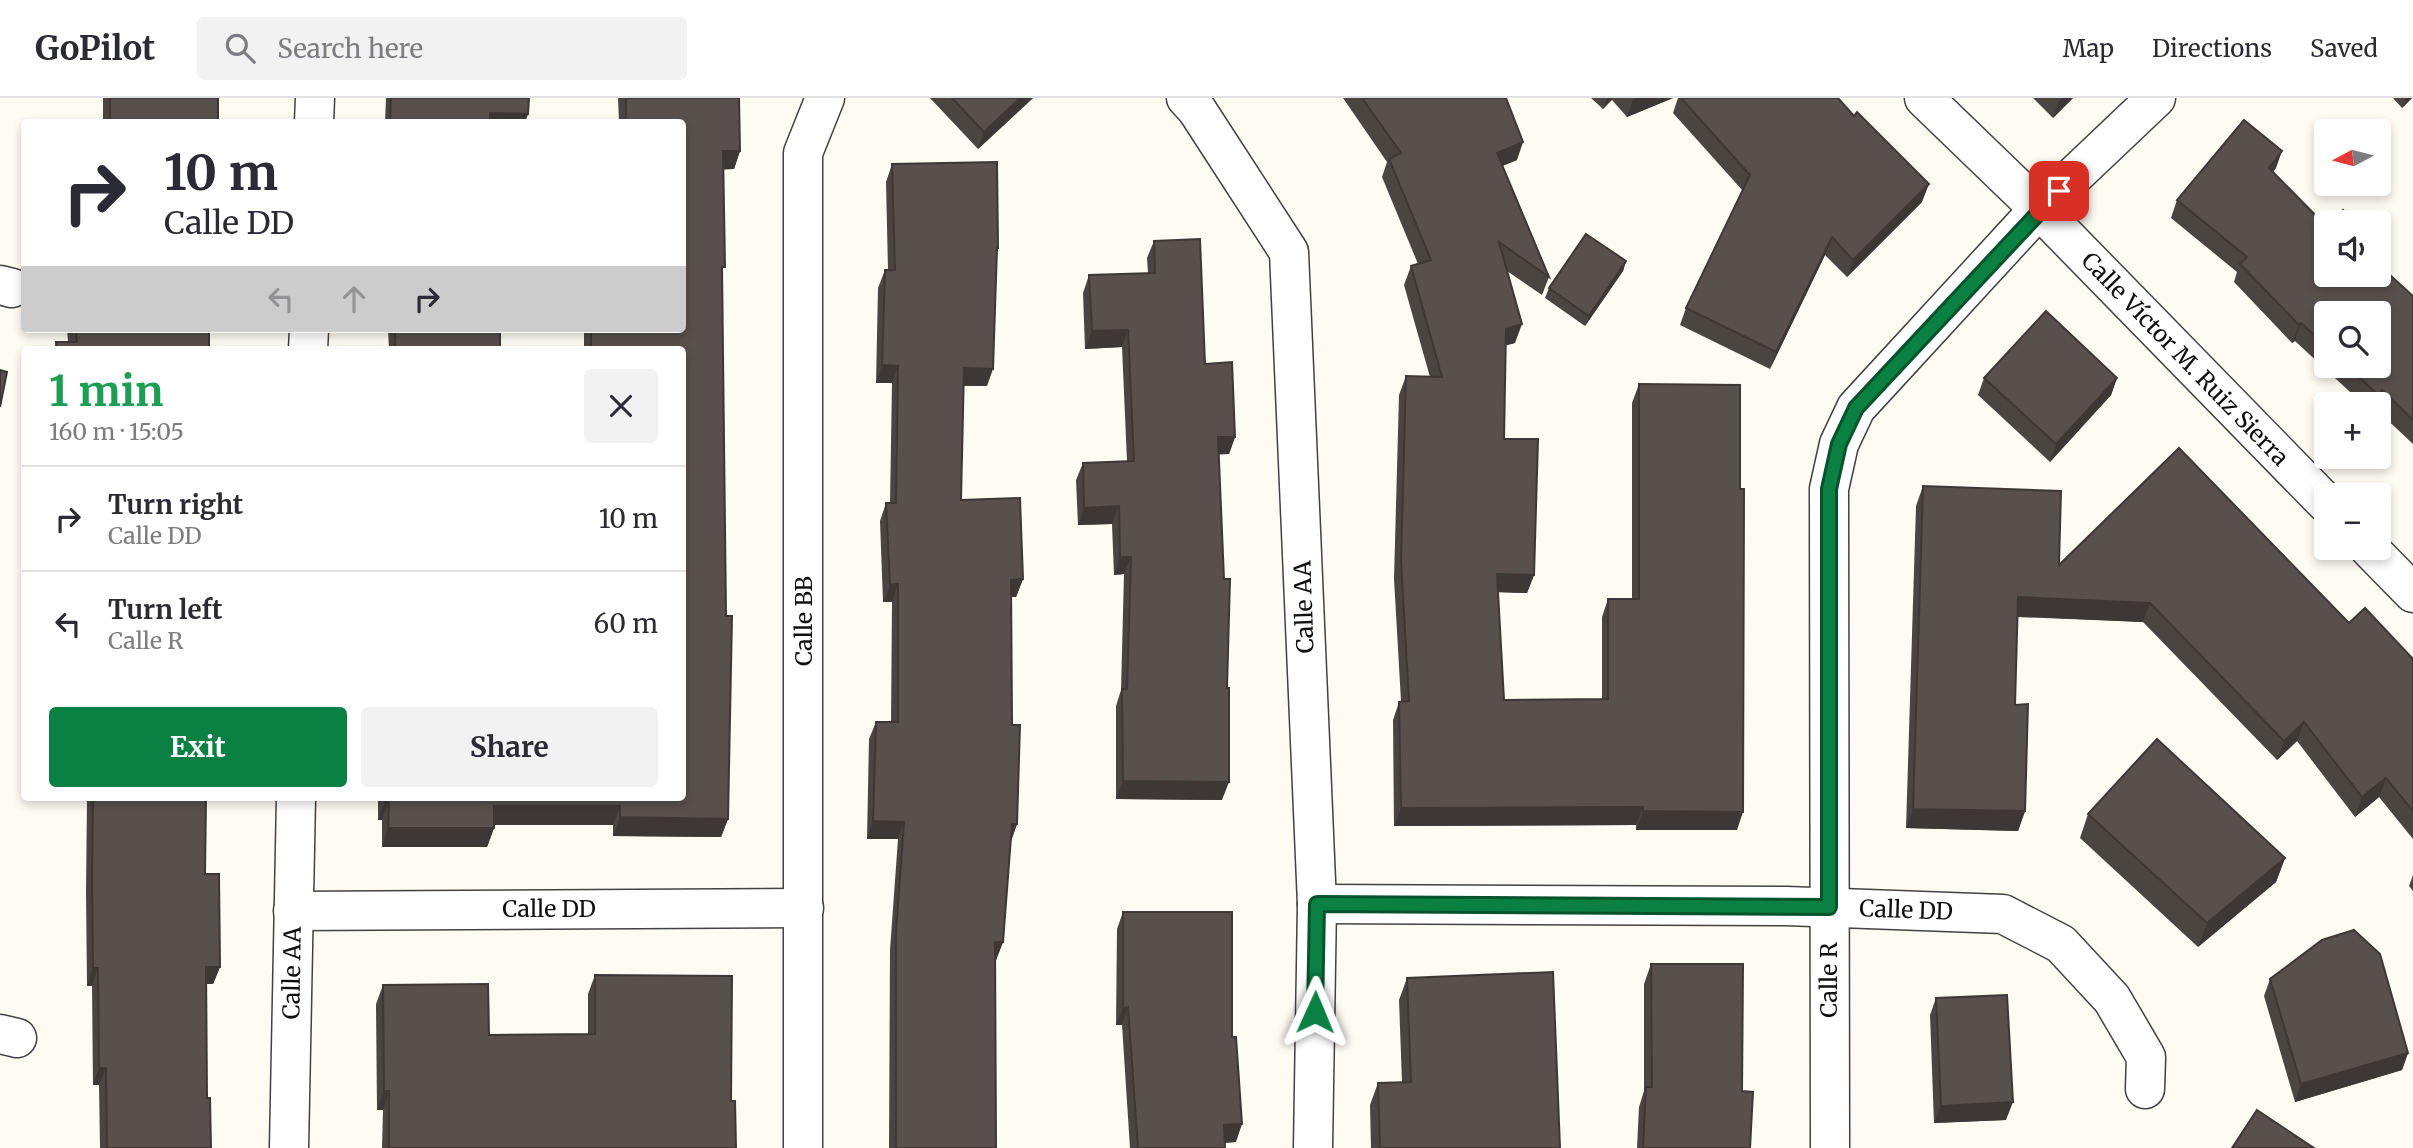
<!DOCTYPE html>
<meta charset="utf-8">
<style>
:root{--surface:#fff;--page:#f2f2f3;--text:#2b2b33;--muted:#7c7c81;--line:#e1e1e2;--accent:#0b8043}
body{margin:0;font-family:Merriweather,serif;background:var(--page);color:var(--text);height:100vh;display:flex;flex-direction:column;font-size:26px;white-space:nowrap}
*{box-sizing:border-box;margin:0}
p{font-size:23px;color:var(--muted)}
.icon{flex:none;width:38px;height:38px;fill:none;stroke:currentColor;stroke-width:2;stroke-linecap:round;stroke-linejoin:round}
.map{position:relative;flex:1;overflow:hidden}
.panel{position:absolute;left:21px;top:248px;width:665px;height:455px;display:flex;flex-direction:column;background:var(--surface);border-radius:7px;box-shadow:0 4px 10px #0003}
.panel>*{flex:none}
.top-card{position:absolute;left:21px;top:21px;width:665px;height:214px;border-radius:7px;box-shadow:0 4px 10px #0003;background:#fff;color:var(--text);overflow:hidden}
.needle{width:46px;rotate:263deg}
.buttons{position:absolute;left:2314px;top:21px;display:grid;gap:14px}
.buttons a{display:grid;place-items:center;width:77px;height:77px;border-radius:7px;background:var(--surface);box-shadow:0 4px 10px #0003;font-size:35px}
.pin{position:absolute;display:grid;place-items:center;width:60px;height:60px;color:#fff;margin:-30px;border-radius:14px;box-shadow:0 4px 10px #0006}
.me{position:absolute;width:77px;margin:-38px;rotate:1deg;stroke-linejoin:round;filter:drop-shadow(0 0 5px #0008)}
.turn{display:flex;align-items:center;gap:24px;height:147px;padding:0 28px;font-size:32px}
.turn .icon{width:91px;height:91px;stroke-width:2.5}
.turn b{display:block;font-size:49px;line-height:60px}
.lanes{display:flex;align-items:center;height:66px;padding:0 28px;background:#0003;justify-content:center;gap:35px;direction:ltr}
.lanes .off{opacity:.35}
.round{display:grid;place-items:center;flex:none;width:74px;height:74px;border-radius:7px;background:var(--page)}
.overview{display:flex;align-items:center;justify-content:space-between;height:119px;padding:0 28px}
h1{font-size:42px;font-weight:700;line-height:52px;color:#1e9e55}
.action{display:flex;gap:14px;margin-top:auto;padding:14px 28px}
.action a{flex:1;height:80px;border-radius:7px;background:var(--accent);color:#fff;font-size:28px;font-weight:700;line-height:80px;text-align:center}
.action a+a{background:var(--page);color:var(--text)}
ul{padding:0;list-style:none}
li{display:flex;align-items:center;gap:21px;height:105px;padding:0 28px;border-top:2px solid var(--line)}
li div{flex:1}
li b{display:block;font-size:26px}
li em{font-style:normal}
header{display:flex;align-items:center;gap:42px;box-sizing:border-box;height:98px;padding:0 35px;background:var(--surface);border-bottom:2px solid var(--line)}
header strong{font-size:33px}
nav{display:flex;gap:38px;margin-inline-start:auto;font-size:24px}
.search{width:490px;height:63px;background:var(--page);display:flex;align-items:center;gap:18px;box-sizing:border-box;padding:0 24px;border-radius:7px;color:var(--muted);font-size:26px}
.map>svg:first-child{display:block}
</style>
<header>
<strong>GoPilot</strong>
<div class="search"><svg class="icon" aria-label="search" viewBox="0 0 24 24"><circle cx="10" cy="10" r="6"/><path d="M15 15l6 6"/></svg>Search here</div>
<nav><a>Map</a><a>Directions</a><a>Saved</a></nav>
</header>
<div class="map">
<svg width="2413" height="1050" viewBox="0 0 2413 1050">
<rect width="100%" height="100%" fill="#fefbf3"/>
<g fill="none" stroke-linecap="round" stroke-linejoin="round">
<g stroke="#424242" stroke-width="41">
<g id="street">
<polyline points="1186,0 1197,12 1289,154 1317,806 1313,1050"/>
<polyline points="1924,0 2039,111 2326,405"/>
<polyline points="314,24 315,0"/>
<polyline points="0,187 12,190"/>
<polyline points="308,252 309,231"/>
<polyline points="2369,450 2413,495"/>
<polyline points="1317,806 1786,808 2003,816 2061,846 2112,901 2146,959 2145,991"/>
<polyline points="293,813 804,810"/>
<polyline points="0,936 17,940"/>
<polyline points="289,1050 296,700"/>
<polyline points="803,1050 803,55 825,0"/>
<polyline points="1830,1050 1829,391 1839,346 1856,310 2039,111 2156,0"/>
</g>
</g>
<use href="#street" stroke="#fff" stroke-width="38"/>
</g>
<g fill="#4b4542" fill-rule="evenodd">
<rect x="103" y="0" width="115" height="24"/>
<polygon points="386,0 529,0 528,16 525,24 385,24"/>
<polygon points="618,0 739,0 740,53 734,71 724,71 722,175 728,721 721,739 613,738 613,727 494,727 494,730 487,749 382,749 382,722 378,722 378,700 682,700 682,252 584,252 584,231 682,231 682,24 619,24"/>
<polygon points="930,0 1033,0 978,51"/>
<polygon points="1343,0 1506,0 1517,62 1502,68 1549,179 1542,197 1507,173 1515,245 1506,247 1504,341 1534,477 1527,495 1498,494 1504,602 1602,601 1602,519 1608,501 1632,501 1632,305 1639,286 1737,732 1636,732 1636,727 1394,728 1393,622 1399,604 1401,603 1394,481 1399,297 1406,278 1430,279 1404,187 1411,168 1418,166 1382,79 1387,64"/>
<polygon points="1591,0 1673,0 1627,19 1612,2 1603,11"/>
<polygon points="1678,0 1838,0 1922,104 1847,179 1825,157 1770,271 1680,227 1686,210 1743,93 1673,15"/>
<polygon points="2033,0 2073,0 2053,20"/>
<polygon points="2393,0 2412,0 2402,10"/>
<polygon points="892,66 998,150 997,155 987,288 964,288 961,402 1023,481 1016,499 1011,499 1012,627 1017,726 1011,743 1003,844 996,862 995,862 996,1050 889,1050 890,852 898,741 867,741 869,641 876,624 891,624 892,504 883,504 880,423 886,405 890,405 892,285 876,285 878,190 885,172 888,172 886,84"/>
<path d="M2276,70L2273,74L2326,128L2413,198V346L2378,313V306H2363L2295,243L2292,245L2234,184L2237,174L2171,120L2177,102ZM2326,215L2378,268H2326Z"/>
<polygon points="1154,143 1235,339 1229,356 1219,356 1222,702 1116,701 1116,608 1121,592 1124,476 1114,477 1112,426 1078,427 1076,382 1083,365 1127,363 1122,249 1085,251 1083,195 1089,177 1148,175 1147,160"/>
<polygon points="1626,163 1623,173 1585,228 1545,200 1549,190"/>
<polygon points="67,231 209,231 209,252 54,252 56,244 68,244"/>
<polygon points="388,231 500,231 500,252 389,252"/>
<polygon points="1984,280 2117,280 2111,297 2050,364 1978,297"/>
<polygon points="1923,388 2059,467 2349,525 2413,561 2413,741 2379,699 2355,719 2297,643 2277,662 2143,524 2017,519 2015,607 2025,713 2018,733 1906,730 1916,408"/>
<polygon points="87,700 206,700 205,776 220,869 213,886 206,886 207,1000 211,1050 100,1050 99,987 93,987 92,888 87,888 86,794"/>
<polygon points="2088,716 2285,760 2276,784 2198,849 2080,740"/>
<polygon points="2413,777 2413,793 2409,788"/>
<polygon points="1123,814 1232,939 1236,1044 1225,1045 1225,1050 1130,1050 1122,927 1116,927 1117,831"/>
<polygon points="1651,866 1742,993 1750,1050 1637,1050 1639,1009 1644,993 1644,886"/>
<polygon points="595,877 731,1003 736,1050 382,1050 383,1012 377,1012 376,906 383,887 489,937 588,936 588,896"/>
<polygon points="1407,880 1560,1050 1371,1050 1370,1007 1378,985 1402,984 1399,902"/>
<polygon points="2270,881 2408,955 2402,972 2295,1004 2264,898"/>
<polygon points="1936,900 2006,1022 1934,1025 1930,917"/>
</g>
<g fill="#3d3836">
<polygon points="1020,0 1033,0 978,51 984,34"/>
<polygon points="1607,0 1612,0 1603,11"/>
<polygon points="1636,0 1673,0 1627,19 1633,1"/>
<polygon points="2062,0 2073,0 2053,20 2059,3"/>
<polygon points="2406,0 2412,0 2402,10"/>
<polygon points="490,15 528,16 525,24 487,24"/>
<polygon points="1523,44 1517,62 1490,73 1497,55"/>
<polygon points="723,53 740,53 734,71 717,72"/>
<polygon points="2282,53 2276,70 2262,87 2269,70"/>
<polygon points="1929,86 1922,104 1847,179 1853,162"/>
<polygon points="1832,139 1825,157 1770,271 1776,254"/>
<polygon points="1626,163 1623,173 1585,228 1589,218"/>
<polygon points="2301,225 2295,243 2292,245 2299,227"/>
<polygon points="1522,226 1515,245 1500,249 1506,231"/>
<polygon points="1128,232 1122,249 1085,251 1092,233"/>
<polygon points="882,267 898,268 892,285 876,285"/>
<polygon points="964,270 993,271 987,288 958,287"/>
<polygon points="2117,280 2111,297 2050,364 2056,346"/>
<polygon points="2382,292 2377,306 2374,306 2378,297"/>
<polygon points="1218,339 1235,339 1229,356 1212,357"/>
<polygon points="1119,408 1112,426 1078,427 1084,410"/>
<polygon points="1120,459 1131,459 1124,476 1114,477"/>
<polygon points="1497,476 1534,477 1527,495 1490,494"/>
<polygon points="1023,481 1016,499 1004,499 1011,482"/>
<polygon points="898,486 892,504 883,504 890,487"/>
<polygon points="2018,499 2150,505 2143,524 2011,518"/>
<polygon points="2304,624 2297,643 2277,662 2284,643"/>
<polygon points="2386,680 2379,699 2355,719 2362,699"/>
<polygon points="1123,683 1229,684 1222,702 1116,701"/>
<polygon points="385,703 389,704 382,722 378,722"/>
<polygon points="494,708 620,708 613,727 488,727"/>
<polygon points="1643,709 1636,727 1394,728 1401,710"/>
<polygon points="1913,711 2025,713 2018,733 1906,730"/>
<polygon points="1643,713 1743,714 1737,732 1636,732"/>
<polygon points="620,719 728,721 721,739 613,738"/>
<polygon points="873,723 904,724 898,741 867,741"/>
<polygon points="1012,726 1017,726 1011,743"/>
<polygon points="388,730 494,730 487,749 382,749"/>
<polygon points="2285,760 2276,784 2198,849 2207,825"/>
<polygon points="995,844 1003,844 996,862 989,861"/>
<polygon points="206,869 220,869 213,886 200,886"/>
<polygon points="93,870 98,870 92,888 87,888"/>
<polygon points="1128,909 1122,927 1116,927 1123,910"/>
<polygon points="2408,955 2402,972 2295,1004 2301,986"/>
<polygon points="99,970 106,970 99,987 93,987"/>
<polygon points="384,993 389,993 383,1012 377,1012"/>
<polygon points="2013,1004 2006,1022 1934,1025 1941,1008"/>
<polygon points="1242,1026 1236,1044 1217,1045 1224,1027"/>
</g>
<g fill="#57504d" stroke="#3d3836" stroke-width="2">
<rect x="110" y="0" width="108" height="24"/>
<polygon points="391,0 529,0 528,16 490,15 490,24 390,24"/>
<polygon points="626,0 739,0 740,53 723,53 725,169 722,169 726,518 732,518 728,721 620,719 620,708 494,708 494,730 388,730 389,704 385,703 385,700 682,700 682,252 591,252 591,231 682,231 682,24 626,24"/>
<polygon points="952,0 1020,0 984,34"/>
<polygon points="1362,0 1506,0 1523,44 1497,55 1549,179 1499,144 1522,226 1506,231 1504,341 1538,341 1534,477 1497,476 1504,602 1608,601 1608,501 1639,501 1639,286 1740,287 1740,391 1744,391 1743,714 1643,713 1643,709 1401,710 1399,604 1409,603 1401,463 1406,278 1442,279 1411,168 1431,162 1389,61 1401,55"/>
<polygon points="1681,0 1838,0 1854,18 1857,14 1929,86 1853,162 1832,139 1776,254 1686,210 1750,77"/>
<polygon points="2244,22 2282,53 2269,70 2326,128 2326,177 2378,177 2378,166 2413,198 2413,322 2382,292 2378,297 2347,268 2378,268 2378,215 2326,215 2326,248 2301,225 2299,227 2240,166 2247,159 2177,102"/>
<polygon points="997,64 998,150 997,150 993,271 964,270 961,402 1020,400 1023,481 1011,482 1012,627 1020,627 1017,726 1012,726 1003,844 995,844 996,1050 896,1050 896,834 904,724 873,723 876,624 898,624 898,486 890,487 886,405 896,405 898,268 882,267 885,172 895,172 892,66"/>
<polygon points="2343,112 2355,124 2332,124"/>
<polygon points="1586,136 1626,163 1589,218 1549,190"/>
<polygon points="1200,141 1205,266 1232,264 1235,339 1218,339 1224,481 1230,481 1227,590 1229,590 1229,684 1123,683 1122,591 1127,591 1131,459 1120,459 1119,408 1084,410 1083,365 1134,363 1128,232 1092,233 1089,177 1155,175 1154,143"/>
<polygon points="2046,213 2117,280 2056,346 1984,280"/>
<polygon points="76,231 209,231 209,252 57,252 56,244 77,244"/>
<rect x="395" y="231" width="105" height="21"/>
<polygon points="0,272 7,274 0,309"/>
<polygon points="2179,350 2349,525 2365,510 2413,561 2413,713 2386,680 2362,699 2304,624 2284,643 2150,505 2018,499 2015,607 2028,606 2025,713 1913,711 1923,388 2061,393 2059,467"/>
<polygon points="2157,641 2285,760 2207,825 2088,716"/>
<polygon points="93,700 206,700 205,776 219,776 220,869 206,869 207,1000 210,1000 211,1050 107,1050 106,970 99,970 98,870 93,870 92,777"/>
<polygon points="1123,814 1232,814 1232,939 1236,939 1242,1026 1224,1027 1225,1050 1138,1050 1128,909 1123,910"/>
<polygon points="2354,832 2380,856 2408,955 2301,986 2270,881 2322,842"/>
<polygon points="1651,866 1743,866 1742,993 1753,994 1750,1050 1643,1050 1646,989 1652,989"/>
<polygon points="1553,874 1560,1050 1380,1050 1378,985 1411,984 1407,880"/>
<polygon points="595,877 732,878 731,1003 735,1003 736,1050 389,1050 389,993 384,993 383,887 488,886 489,937 595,936"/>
<polygon points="2007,897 2013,1004 1941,1008 1936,900"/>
<polygon points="2257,1012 2314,1050 2232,1050"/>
</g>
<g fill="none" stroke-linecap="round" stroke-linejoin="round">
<g stroke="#07532c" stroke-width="18">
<polyline id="route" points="1315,914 1317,806 1829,809 1829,391 1839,346 1856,310 2059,93"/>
</g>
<use href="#route" stroke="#0b8043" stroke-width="12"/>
</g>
<g text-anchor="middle" stroke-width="7" stroke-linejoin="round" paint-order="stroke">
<g font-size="23" fill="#0f0f0f" stroke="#fff">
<text transform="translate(2185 261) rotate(46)" y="8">Calle Víctor M. Ruiz Sierra</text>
<text transform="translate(1304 509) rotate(-92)" y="8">Calle AA</text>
<text transform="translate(804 523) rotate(-90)" y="8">Calle BB</text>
<text x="549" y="819">Calle DD</text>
<text transform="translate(1906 812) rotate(2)" y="8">Calle DD</text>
<text transform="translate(292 875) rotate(-89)" y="8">Calle AA</text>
<text transform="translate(1829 882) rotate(-90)" y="8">Calle R</text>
</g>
</g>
</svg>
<div class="buttons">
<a><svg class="needle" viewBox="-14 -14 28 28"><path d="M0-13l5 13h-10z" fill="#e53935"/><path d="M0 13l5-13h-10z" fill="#7c7c81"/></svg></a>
<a><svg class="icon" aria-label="sound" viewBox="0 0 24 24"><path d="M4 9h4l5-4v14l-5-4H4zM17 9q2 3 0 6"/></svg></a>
<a><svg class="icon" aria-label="search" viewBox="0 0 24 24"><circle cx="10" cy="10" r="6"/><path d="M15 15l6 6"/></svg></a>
<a>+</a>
<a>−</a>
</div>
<div class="pin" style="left:2059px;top:93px;background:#d93025"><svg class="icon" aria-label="arrive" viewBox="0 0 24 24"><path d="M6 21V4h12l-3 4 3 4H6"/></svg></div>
<svg class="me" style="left:1315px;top:914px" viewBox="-20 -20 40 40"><path d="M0-17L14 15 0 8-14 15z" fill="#0b8043" stroke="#fff" stroke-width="4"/></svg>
<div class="top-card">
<div class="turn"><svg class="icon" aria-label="right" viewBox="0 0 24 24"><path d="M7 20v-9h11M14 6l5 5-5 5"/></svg><div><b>10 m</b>Calle DD</div></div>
<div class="lanes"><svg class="icon off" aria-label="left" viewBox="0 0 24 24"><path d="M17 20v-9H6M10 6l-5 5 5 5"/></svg><svg class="icon off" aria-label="ahead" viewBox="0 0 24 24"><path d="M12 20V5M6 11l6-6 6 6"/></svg><svg class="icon" aria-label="right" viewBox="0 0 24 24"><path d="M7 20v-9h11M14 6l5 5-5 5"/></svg></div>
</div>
<section class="panel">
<div class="overview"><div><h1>1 min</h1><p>160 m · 15:05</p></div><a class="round"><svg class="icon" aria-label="close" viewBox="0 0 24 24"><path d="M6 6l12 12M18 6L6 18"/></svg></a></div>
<ul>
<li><svg class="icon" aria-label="right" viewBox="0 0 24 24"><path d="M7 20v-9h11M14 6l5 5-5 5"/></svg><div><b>Turn right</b><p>Calle DD</p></div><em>10 m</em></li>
<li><svg class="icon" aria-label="left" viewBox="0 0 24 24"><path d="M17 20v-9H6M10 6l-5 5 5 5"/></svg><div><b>Turn left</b><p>Calle R</p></div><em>60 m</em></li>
</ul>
<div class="action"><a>Exit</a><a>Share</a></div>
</section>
</div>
